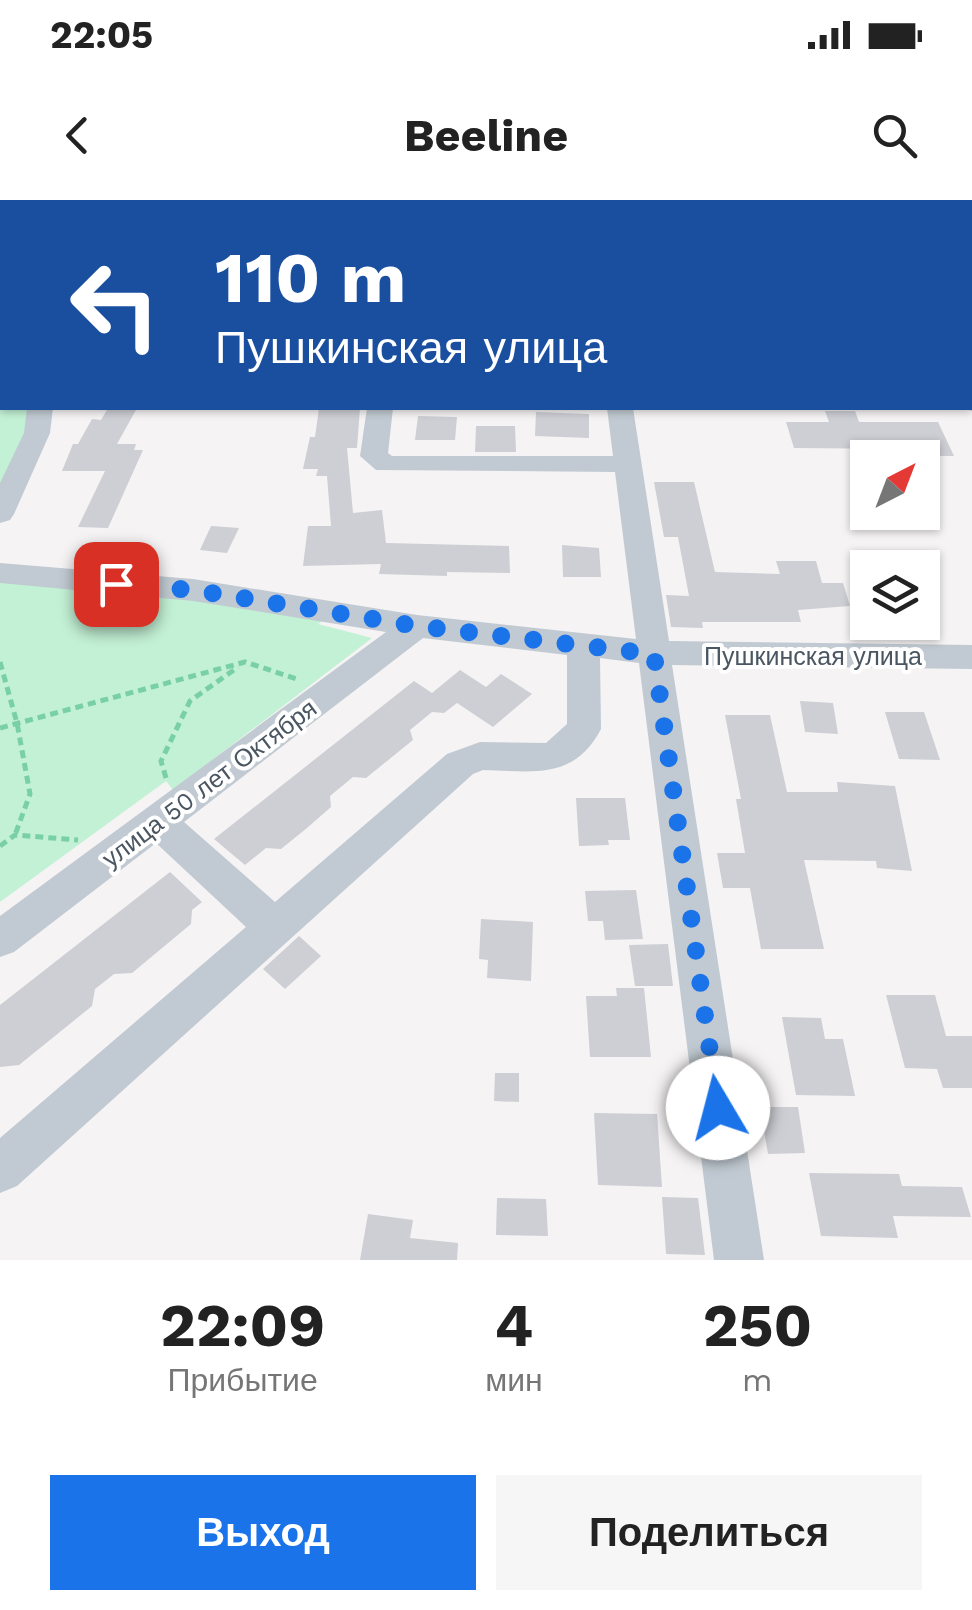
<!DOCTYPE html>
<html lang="ru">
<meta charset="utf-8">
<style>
:root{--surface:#fff;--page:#f6f6f6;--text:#222;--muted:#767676;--accent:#1a73e8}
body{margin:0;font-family:"Work Sans",sans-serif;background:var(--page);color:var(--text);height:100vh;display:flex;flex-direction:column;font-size:38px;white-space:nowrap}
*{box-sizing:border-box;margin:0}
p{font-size:32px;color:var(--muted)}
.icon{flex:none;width:55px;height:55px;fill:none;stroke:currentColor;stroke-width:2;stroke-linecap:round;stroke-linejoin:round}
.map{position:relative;height:1060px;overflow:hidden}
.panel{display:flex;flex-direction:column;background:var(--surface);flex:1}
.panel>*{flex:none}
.top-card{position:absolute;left:0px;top:0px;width:972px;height:210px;box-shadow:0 2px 8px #0004;background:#1a4fa0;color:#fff;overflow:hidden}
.needle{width:65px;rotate:42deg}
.controls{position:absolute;left:850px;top:240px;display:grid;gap:20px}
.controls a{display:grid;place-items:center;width:90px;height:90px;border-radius:0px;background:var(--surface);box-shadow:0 2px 8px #0004;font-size:50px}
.pin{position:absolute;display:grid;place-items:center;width:85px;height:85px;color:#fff;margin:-42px;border-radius:20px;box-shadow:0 5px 15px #0006}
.me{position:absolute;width:110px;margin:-55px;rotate:352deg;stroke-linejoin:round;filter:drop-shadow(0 0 8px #0008)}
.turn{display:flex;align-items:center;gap:35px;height:210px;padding:0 50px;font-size:45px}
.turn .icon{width:130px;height:130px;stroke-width:2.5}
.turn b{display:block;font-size:70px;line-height:85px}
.eta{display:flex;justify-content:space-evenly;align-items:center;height:170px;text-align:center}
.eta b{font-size:60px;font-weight:700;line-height:70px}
.button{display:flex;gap:20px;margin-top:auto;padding:20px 50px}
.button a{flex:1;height:115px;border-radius:0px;background:var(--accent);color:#fff;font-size:40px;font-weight:700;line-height:115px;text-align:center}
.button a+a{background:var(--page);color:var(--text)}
.status{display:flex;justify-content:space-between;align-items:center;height:70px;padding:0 50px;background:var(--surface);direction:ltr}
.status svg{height:28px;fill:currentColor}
header{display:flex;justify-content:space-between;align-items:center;height:130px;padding:0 50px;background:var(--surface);font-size:45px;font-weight:700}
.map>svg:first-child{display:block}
</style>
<div class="status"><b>22:05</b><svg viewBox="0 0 49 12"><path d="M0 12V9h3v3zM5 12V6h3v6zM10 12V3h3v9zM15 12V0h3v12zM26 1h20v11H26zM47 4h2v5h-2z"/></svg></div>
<header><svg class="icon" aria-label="back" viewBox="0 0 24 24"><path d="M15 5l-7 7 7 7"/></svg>Beeline<svg class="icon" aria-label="search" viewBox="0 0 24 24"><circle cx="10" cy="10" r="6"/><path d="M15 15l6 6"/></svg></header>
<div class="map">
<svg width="972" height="1060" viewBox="0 0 972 1060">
<rect width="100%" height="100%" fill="#f5f3f3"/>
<polygon fill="#e6e4e5" points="524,0 972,0 972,46 970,2"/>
<g fill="#c3f1d5">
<polygon points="0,0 233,2 2,2 2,208 52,208 0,314"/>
<polygon points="0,373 334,413 318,424 372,438 173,590 166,581 0,702"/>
</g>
<g fill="#cdcfd5">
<polygon points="108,208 137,208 117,244 136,244 134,250 143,250 108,328 78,327 105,271 62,271 73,244 78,244 92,219 101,220"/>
<polygon points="319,208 360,208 357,248 347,248 353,313 382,310 386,343 509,346 510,373 447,372 447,376 379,374 381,364 303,366 308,326 331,326 327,276 316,276 318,269 303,269 310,237 315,237"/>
<polygon points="825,211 855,211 859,222 938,222 954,256 912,256 909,249 794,248 786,222 829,222"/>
<polygon points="536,212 589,214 589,238 535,236"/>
<polygon points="418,216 457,217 455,240 415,240"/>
<polygon points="476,226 515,226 516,252 475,252"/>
<polygon points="654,282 694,282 715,372 780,374 776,361 816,361 822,383 843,383 850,406 798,410 801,422 702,422 703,428 671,427 666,395 689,396 678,337 664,337"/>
<polygon points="211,326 239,328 227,353 200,350"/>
<polygon points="562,345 599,348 601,377 563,377"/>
<polygon points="460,470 486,487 501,474 532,494 493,527 457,503 444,513 432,512 410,530 413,540 366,578 353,577 330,596 331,607 307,628 281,649 266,648 245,665 214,639 414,481 432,493"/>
<polygon points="800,501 833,503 838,534 805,532"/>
<polygon points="885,512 924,512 940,560 899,559"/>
<polygon points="725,515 770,515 787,592 838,592 837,582 895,586 912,671 877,668 876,661 804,660 824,749 761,749 750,688 723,688 717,653 745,653 736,599 741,599"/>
<polygon points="576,598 625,598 630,640 608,640 609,645 579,646"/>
<polygon points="170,672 202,702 192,710 191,724 132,773 114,774 95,789 92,806 19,865 0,867 0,805"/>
<polygon points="636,690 643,739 605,740 603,721 588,721 585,691"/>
<polygon points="481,719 533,722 531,781 487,778 488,760 479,759"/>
<polygon points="299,736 321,756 285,789 263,769"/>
<polygon points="668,744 673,786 635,786 629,745"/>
<polygon points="616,788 644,788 651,857 590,857 586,796 617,796"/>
<polygon points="886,795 935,795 946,836 972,836 972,888 943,888 937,869 905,868"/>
<polygon points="782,817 821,818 825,839 843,839 855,896 796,895"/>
<polygon points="495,873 519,873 519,902 494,901"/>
<polygon points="760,907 798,907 805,953 768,954"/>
<polygon points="594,913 657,914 662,987 598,985"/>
<polygon points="809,973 899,974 902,986 962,987 971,1017 893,1016 898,1038 821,1036"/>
<polygon points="662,997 698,998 705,1055 666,1054"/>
<polygon points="497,998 546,999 548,1036 496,1035"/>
<polygon points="368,1014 413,1020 410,1038 458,1043 457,1060 360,1060"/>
</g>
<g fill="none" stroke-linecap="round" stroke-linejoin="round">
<g stroke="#7ad0a6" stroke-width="4" stroke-dasharray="5 4" stroke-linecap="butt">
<polyline points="31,0 36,2"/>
<polyline points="110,2 114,0"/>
</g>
<g stroke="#7ad0a6" stroke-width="5" stroke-dasharray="8 5" stroke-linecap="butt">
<polyline points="0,462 17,523 30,594 15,635"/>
<polyline points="0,528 245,462 300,480"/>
<polyline points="166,578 161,561 190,501 238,467"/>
<polyline points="0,646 15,635 78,640"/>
</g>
<g fill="#c1cad2" fill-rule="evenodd">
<polygon points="488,0 512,0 513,2 490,2"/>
<polygon points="628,0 650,0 651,2 630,2"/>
<polygon points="842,0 863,0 864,2 844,2"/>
<polygon points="881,0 902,0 903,2 883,2"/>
<rect x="970" y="28" width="2" height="12"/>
<rect x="970" y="52" width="2" height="14"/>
<polygon points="970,195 972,211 961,208 970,208"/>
<polygon points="27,208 53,208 50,233 14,314 10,320 0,323 0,283 24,233"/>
<path d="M367,208H393L388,253L392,256H613L607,208H633L669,441L972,445V469L672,465L764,1060H714L639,463L600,458L601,529C574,581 532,571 483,570L473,574L17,986L0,993V938L246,727L156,643L14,752L0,757V716L386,432L193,401L0,383V363L193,379L417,415L636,439L615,272L376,270L360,256ZM423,438L567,455V524L546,543L480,542L447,554L275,702L184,622Z"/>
</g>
</g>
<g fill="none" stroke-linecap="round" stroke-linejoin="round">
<polyline stroke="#1a73e8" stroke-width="18" stroke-dasharray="0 32.4" points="116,384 193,390 417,426 654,454 718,908"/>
</g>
<g text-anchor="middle" stroke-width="8" stroke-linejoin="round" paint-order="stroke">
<g font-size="25" fill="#4a5661" stroke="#fff">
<text x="813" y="465">Пушкинская улица</text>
<text transform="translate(209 583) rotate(-37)" y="9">улица 50 лет Октября</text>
</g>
</g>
</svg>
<div class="controls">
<a><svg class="needle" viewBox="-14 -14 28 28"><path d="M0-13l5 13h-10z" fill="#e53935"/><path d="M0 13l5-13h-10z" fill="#767676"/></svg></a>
<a><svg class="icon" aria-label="layers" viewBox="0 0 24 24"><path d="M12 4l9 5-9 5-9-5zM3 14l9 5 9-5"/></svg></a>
</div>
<div class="pin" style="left:116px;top:384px;background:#d93025"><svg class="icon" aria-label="arrive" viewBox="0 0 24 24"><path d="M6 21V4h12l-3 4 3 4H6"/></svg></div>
<svg class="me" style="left:718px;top:908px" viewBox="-20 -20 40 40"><circle r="19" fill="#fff"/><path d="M0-13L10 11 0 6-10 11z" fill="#1a73e8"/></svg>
<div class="top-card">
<div class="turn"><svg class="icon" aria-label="left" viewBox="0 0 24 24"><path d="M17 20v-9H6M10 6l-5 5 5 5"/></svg><div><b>110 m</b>Пушкинская улица</div></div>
</div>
</div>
<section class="panel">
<div class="eta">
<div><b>22:09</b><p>Прибытие</p></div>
<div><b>4</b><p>мин</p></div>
<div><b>250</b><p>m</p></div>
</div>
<div class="button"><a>Выход</a><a>Поделиться</a></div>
</section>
